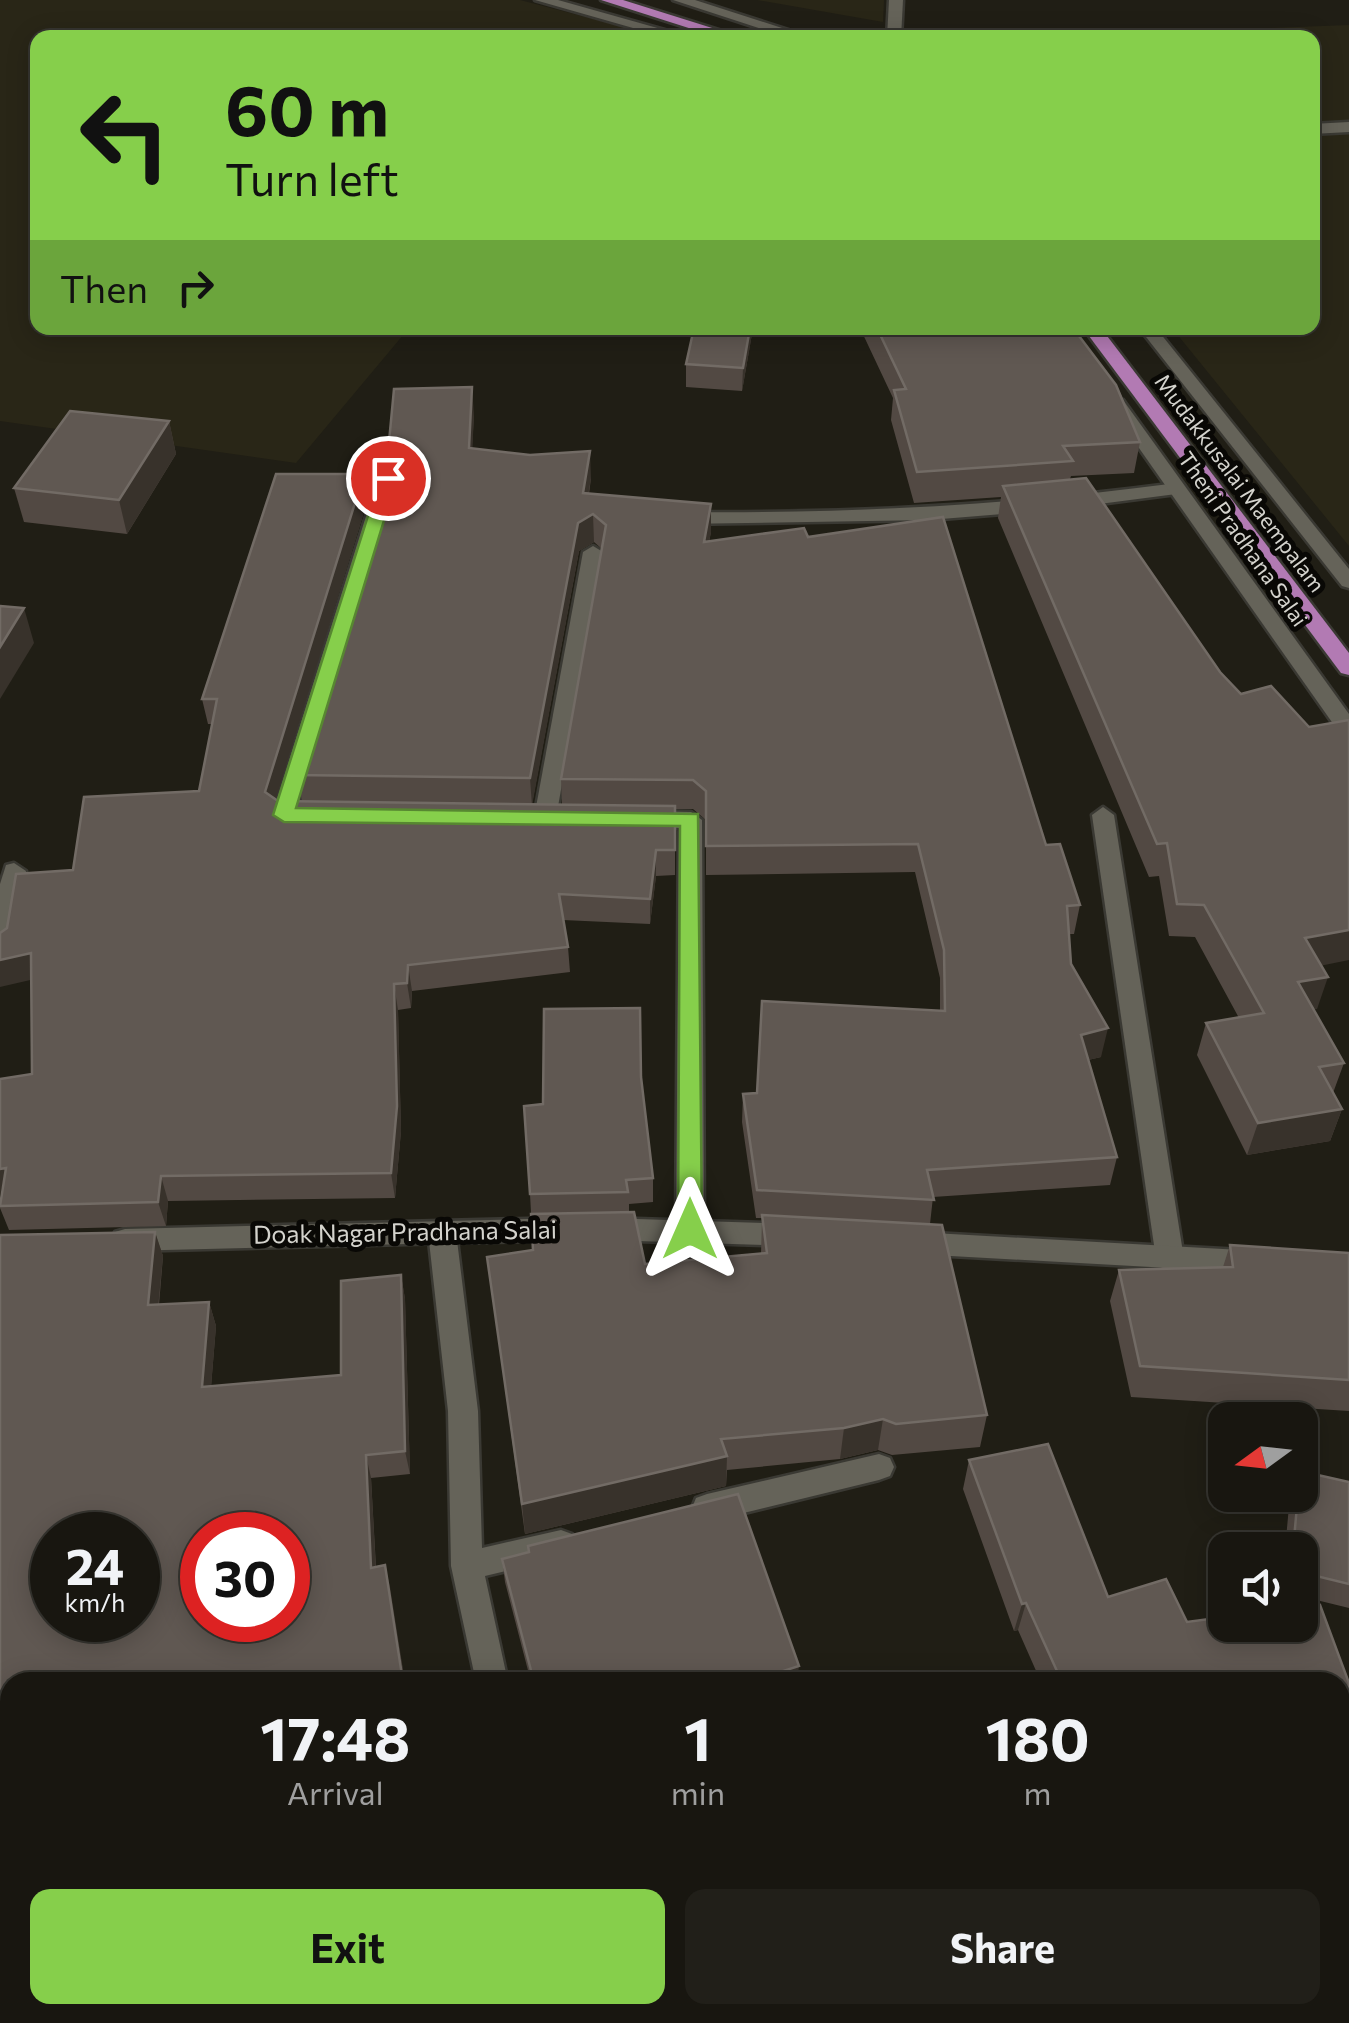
<!DOCTYPE html>
<style>
:root{--surface:#181610;--page:#211f19;--text:#f1f3f6;--muted:#9f9f9f;--line:#363530;--accent:#86cf4b}
body{margin:0;font-family:Commissioner,sans-serif;background:var(--page);color:var(--text);height:100vh;display:flex;flex-direction:column;font-size:38px;white-space:nowrap}
*{box-sizing:border-box;margin:0}
p{font-size:32px;color:var(--muted)}
.icon{flex:none;width:55px;height:55px;fill:none;stroke:currentColor;stroke-width:2;stroke-linecap:round;stroke-linejoin:round}
.map{position:relative;flex:1;overflow:hidden}
.panel{position:absolute;left:0px;top:1672px;width:1350px;height:352px;display:flex;flex-direction:column;background:var(--surface);border-radius:30px 30px 0 0;box-shadow:0 5px 25px #0003,0 0 0 2px var(--line)}
.panel>*{flex:none}
.hud{position:absolute;left:30px;top:30px;width:1290px;height:305px;border-radius:20px;box-shadow:0 5px 25px #0003,0 0 0 2px var(--line);background:#86cf4b;color:#111;overflow:hidden}
.needle{width:65px;rotate:255deg}
.controls{position:absolute;left:1208px;top:1402px;display:grid;gap:20px}
.controls a{display:grid;place-items:center;width:110px;height:110px;border-radius:20px;background:var(--surface);box-shadow:0 5px 25px #0003,0 0 0 2px var(--line);font-size:50px}
.speed{position:absolute;left:30px;top:1512px;display:flex;gap:20px;font-size:50px;font-weight:700;text-align:center}
.speed>*{display:grid;place-content:center;width:130px;height:130px;border-radius:50%;background:var(--surface);box-shadow:0 5px 25px #0003,0 0 0 2px var(--line);line-height:1}
.speed small{font-size:25px;font-weight:400}
.speed .limit{border:15px solid #d22;background:#fff;color:#111}
.pin{position:absolute;display:grid;place-items:center;width:85px;height:85px;color:#fff;margin:-42px;border:5px solid #fff;border-radius:50%;box-shadow:0 2px 10px #0007}
.me{position:absolute;width:110px;margin:-55px;rotate:0deg;stroke-linejoin:round;filter:drop-shadow(0 0 8px #0008)}
.turn{display:flex;align-items:center;gap:35px;height:210px;padding:0 30px;font-size:45px}
.turn .icon{width:130px;height:130px;stroke-width:2.5}
.turn b{display:block;font-size:70px;line-height:85px}
.then{display:flex;align-items:center;height:95px;padding:0 30px;background:#0003;gap:20px;font-size:38px}
.eta{display:flex;justify-content:space-evenly;align-items:center;height:170px;text-align:center}
.eta b{font-size:60px;font-weight:700;line-height:70px}
.cta{display:flex;gap:20px;margin-top:auto;padding:20px 30px}
.cta a{flex:1;height:115px;border-radius:20px;background:var(--accent);color:#111;font-size:40px;font-weight:700;line-height:115px;text-align:center}
.cta a+a{background:var(--page);color:var(--text)}
.map>svg:first-child{display:block}
</style>
<div class="map">
<svg width="1349" height="2023" viewBox="0 0 1349 2023">
<rect width="100%" height="100%" fill="#201e15"/>
<g fill="#292617">
<polygon points="0,0 520,0 655,35 38,38 38,328 409,328 296,463 0,421"/>
<polygon points="757,0 884,0 883,22"/>
<polygon points="1349,25 1349,546 1172,328 1312,328 1312,38 1020,38"/>
</g>
<g fill="none" stroke-linecap="round" stroke-linejoin="round">
<g stroke="#3a3933" stroke-width="5">
<g id="lane">
<polygon points="1349,122 1349,132 1312,134 1312,124"/>
<path d="M1177,483L1184,485V493L1053,510L929,520L679,524L669,518L679,512C846,514 1011,505 1177,483Z"/>
</g>
</g>
<g stroke="#3a3933" stroke-width="5">
<g id="street">
<polygon points="388,472 398,478 297,807 308,810 311,815 300,823 275,820 272,815 378,478"/>
<polygon points="593,546 603,552 556,818 545,826 534,818 583,552"/>
<polygon points="1103,807 1114,815 1184,1259 1180,1267 1170,1270 1160,1267 1156,1259 1092,815"/>
<polygon points="645,811 691,812 702,820 704,1229 700,1237 690,1240 680,1237 676,1229 679,828 637,825 634,819"/>
<polygon points="14,863 26,871 12,953 0,962 0,884 6,865"/>
<polygon points="442,1221 452,1224 456,1232 478,1411 482,1548 561,1530 572,1534 576,1544 572,1554 561,1558 485,1576 508,1682 476,1682 451,1566 448,1411 428,1232 432,1224"/>
<polygon points="879,1454 890,1458 894,1467 890,1476 879,1480 707,1522 696,1518 692,1508 696,1498 707,1494"/>
<polygon points="10,1868 10,1902 0,1904 0,1870"/>
</g>
</g>
<g stroke="#3a3933" stroke-width="5">
<g id="secondary">
<polygon points="535,0 558,0 693,38 668,38"/>
<polygon points="673,0 695,0 813,38 789,38"/>
<polygon points="889,0 903,0 901,38 887,38"/>
<polygon points="1139,328 1156,328 1349,569 1349,588 1342,586"/>
<polygon points="1117,399 1123,400 1349,714 1349,737 1341,735 1108,404"/>
<polygon points="565,1218 575,1221 579,1229 575,1237 565,1240 125,1251 115,1248 111,1240 115,1232 125,1229"/>
<polygon points="605,1218 795,1224 805,1227 809,1235 805,1243 795,1246 605,1240 595,1237 591,1229 595,1221"/>
<polygon points="915,1232 1259,1251 1269,1254 1273,1262 1269,1270 1259,1273 915,1254 905,1251 901,1243 905,1235"/>
</g>
</g>
<g stroke="#3a3933" stroke-width="5">
<g id="primary">
<polygon points="601,0 623,0 744,38 720,38"/>
<polygon points="1083,328 1101,328 1349,653 1349,675 1341,673"/>
</g>
</g>
<use href="#lane" fill="#656359" fill-rule="evenodd"/>
<use href="#street" fill="#656359" fill-rule="evenodd"/>
<use href="#secondary" fill="#656359" fill-rule="evenodd"/>
<use href="#primary" fill="#b27ab3" fill-rule="evenodd"/>
</g>
<g fill="#524943" fill-rule="evenodd">
<polygon points="753,328 742,391 686,387 686,364"/>
<polygon points="860,328 1073,328 1140,442 1134,473 1071,476 1070,479 1321,965 1317,1009 1314,1009 1344,1063 1333,1093 1342,1109 1330,1141 1247,1155 1197,1055 1206,1023 1239,1018 1195,937 1169,936 1159,876 1149,877 998,518 1001,497 914,503 891,420 893,398"/>
<path d="M474,415L472,448L591,478L589,494L711,532L709,542L808,537L1046,845L1080,905L1074,934H1069L1071,964L1101,1057L1088,1060L1117,1157L1110,1185L933,1197L930,1224L987,1415L980,1447L892,1455L878,1450L840,1459L727,1470L726,1486L525,1534L487,1257L533,1250L530,1194L543,1104L641,1077L653,1178V1202L629,1204V1212L645,1264L761,1254L762,1218H756L742,1122L743,1094L757,1093L940,1011V978L915,872L706,875V820L693,809H675V875L656,876L650,924L563,920L568,947L570,972L412,991L411,1008L398,1010L401,1131L395,1198L168,1201L166,1226L9,1230L0,1208L1,1196L32,1074L199,791L212,724H208L202,699L368,499L275,800L278,801H302L297,775L392,470L389,442ZM594,542L602,549L561,779L562,805L532,804L579,551Z"/>
<polygon points="169,421 176,454 127,534 24,522 14,488"/>
<path d="M155,1232L163,1256L159,1305L209,1302L216,1326L211,1387L341,1375V1281L401,1275L405,1299L410,1474L371,1478L376,1567L385,1565L405,1682H10V1782L0,1784V1235ZM52,1535H138V1620H52ZM202,1535H288V1620H202Z"/>
<polygon points="1230,1245 1349,1253 1349,1411 1131,1397 1110,1301 1119,1270 1223,1267"/>
<polygon points="969,1460 1108,1597 1187,1622 1349,1683 1349,1969 1340,1970 1340,1682 1041,1682 1018,1630 1014,1631 963,1489"/>
<polygon points="1349,1482 1349,1608 1300,1596 1300,1550 1285,1550 1290,1495 1300,1495"/>
<polygon points="502,1559 797,1682 531,1682 505,1582"/>
<polygon points="1206,2015 1340,2015 1349,2023 1201,2023"/>
</g>
<g fill="#38322b">
<polygon points="750,328 753,328 742,391 743,368"/>
<polygon points="472,387 474,415 471,476 469,448"/>
<polygon points="169,421 176,454 127,534 119,500"/>
<polygon points="590,451 591,478 584,520 593,514 594,542 579,551 532,806 530,778"/>
<polygon points="364,474 368,499 270,818 265,792"/>
<polygon points="711,504 711,532 703,570 704,542"/>
<polygon points="24,608 34,643 0,699 0,647"/>
<polygon points="656,850 656,876 650,924 650,899"/>
<polygon points="1349,930 1349,960 1295,971 1305,938"/>
<polygon points="31,953 39,978 0,987 0,960"/>
<polygon points="408,965 412,991 411,1008 407,983"/>
<polygon points="1328,977 1317,1009 1287,1014 1298,982"/>
<polygon points="394,984 398,1010 401,1131 395,1198 391,1173"/>
<polygon points="1108,1028 1101,1057 1075,1063 1081,1035"/>
<polygon points="1342,1109 1330,1141 1247,1155 1258,1123"/>
<polygon points="6,1168 0,1196 0,1169"/>
<polygon points="161,1176 168,1201 166,1226 158,1202"/>
<polygon points="155,1232 163,1256 156,1329 148,1305"/>
<polygon points="401,1275 405,1299 410,1474 405,1451"/>
<polygon points="209,1302 216,1326 209,1411 202,1387"/>
<polygon points="883,1419 878,1450 840,1459 844,1428"/>
<polygon points="366,1455 371,1478 377,1590 371,1568"/>
<polygon points="727,1456 726,1486 525,1534 522,1504"/>
<polygon points="385,1565 390,1587 405,1682 399,1682"/>
<polygon points="1026,1603 1018,1630 1014,1631 1022,1604"/>
<polygon points="799,1666 797,1682 779,1682 780,1672"/>
<polygon points="10,1754 10,1782 0,1784 1,1756"/>
<polygon points="205,2015 213,2015 214,2023 207,2023"/>
</g>
<g fill="#605852" stroke="#726b65" stroke-width="2.5" fill-rule="evenodd">
<polygon points="694,328 750,328 743,368 686,364"/>
<polygon points="877,328 1073,328 1116,385 1140,442 1063,446 1073,461 917,472 894,390 906,389"/>
<polygon points="472,387 469,448 530,455 590,451 583,493 711,504 704,542 804,528 808,537 943,517 1046,845 1060,844 1080,905 1067,906 1071,964 1108,1028 1081,1035 1117,1157 927,1170 934,1200 757,1190 743,1094 757,1093 762,1001 945,1011 944,950 918,844 706,846 706,791 693,780 561,779 606,525 593,514 578,523 530,778 297,775 398,451 389,442 394,389"/>
<polygon points="70,411 169,421 119,500 14,488"/>
<polygon points="276,474 364,474 265,792 278,801 675,806 675,850 656,850 650,899 559,894 568,947 408,965 407,983 394,984 397,1106 391,1173 161,1176 158,1202 0,1206 6,1168 0,1169 0,1079 32,1074 31,953 0,960 0,933 7,928 16,874 73,870 84,797 199,791 217,699 202,699"/>
<polygon points="1086,478 1220,672 1241,694 1271,686 1309,727 1349,720 1349,930 1305,938 1328,977 1298,982 1344,1063 1319,1067 1342,1109 1258,1123 1206,1023 1264,1013 1204,905 1177,904 1167,843 1157,844 1003,486"/>
<polygon points="0,606 24,608 0,647"/>
<polygon points="640,1008 641,1077 653,1178 626,1180 628,1192 530,1194 524,1106 543,1104 544,1009"/>
<polygon points="634,1212 645,1264 767,1253 762,1215 942,1225 987,1415 896,1424 883,1419 844,1428 721,1439 727,1456 522,1504 487,1257 533,1250 531,1214"/>
<path d="M155,1232L148,1305L209,1302L202,1387L341,1375V1281L401,1275L405,1451L366,1455L371,1568L385,1565L403,1682H10V1754L1,1756L2,1761H0V1235ZM52,1535H138V1620H52ZM202,1535H288V1620H202Z"/>
<polygon points="1230,1245 1349,1253 1349,1380 1140,1366 1119,1270 1233,1267"/>
<polygon points="1048,1444 1108,1597 1166,1579 1187,1622 1225,1617 1225,1625 1300,1625 1300,1608 1320,1605 1349,1683 1349,1949 1340,1950 1340,1682 1062,1682 1026,1603 1022,1604 969,1460"/>
<polygon points="1300,1471 1349,1482 1349,1584 1300,1572 1300,1550 1293,1550 1298,1495 1300,1495"/>
<polygon points="738,1494 799,1666 780,1672 783,1682 534,1682 502,1559 529,1552 528,1546"/>
<polygon points="10,1937 10,2015 205,2015 207,2023 0,2023 0,1940"/>
<polygon points="1340,2014 1349,2014 1349,2023 1213,2023 1210,2015"/>
<polygon points="557,2015 1051,2015 1054,2023 559,2023"/>
</g>
<polygon fill="#86cf4b" stroke="#578731" stroke-width="2.5" points="388,473 397,478 296,808 698,814 702,1229 699,1236 690,1239 678,1229 680,826 284,822 273,815 380,478"/>
<g text-anchor="middle" stroke-width="10" stroke-linejoin="round" paint-order="stroke">
<g font-size="22" fill="#d4d3cd" stroke="#090805">
<text transform="translate(1240 483) rotate(53)" y="8">Mudakkusalai Maempalam</text>
<text transform="translate(1243 539) rotate(55)" y="8">Theni Pradhana Salai</text>
</g>
<g font-size="25" fill="#d4d3cd" stroke="#090805">
<text transform="translate(405 1232) rotate(-1)" y="9">Doak Nagar Pradhana Salai</text>
</g>
</g>
</svg>
<div class="controls">
<a><svg class="needle" viewBox="-14 -14 28 28"><path d="M0-13l5 13h-10z" fill="#e53935"/><path d="M0 13l5-13h-10z" fill="#9f9f9f"/></svg></a>
<a><svg class="icon" aria-label="sound" viewBox="0 0 24 24"><path d="M4 9h4l5-4v14l-5-4H4zM17 9q2 3 0 6"/></svg></a>
</div>
<div class="speed"><div>24<small>km/h</small></div><div class="limit">30</div></div>
<div class="pin" style="left:388px;top:478px;background:#d93025"><svg class="icon" aria-label="arrive" viewBox="0 0 24 24"><path d="M6 21V4h12l-3 4 3 4H6"/></svg></div>
<svg class="me" style="left:690px;top:1229px" viewBox="-20 -20 40 40"><path d="M0-17L14 15 0 8-14 15z" fill="#86cf4b" stroke="#fff" stroke-width="4"/></svg>
<div class="hud">
<div class="turn"><svg class="icon" aria-label="left" viewBox="0 0 24 24"><path d="M17 20v-9H6M10 6l-5 5 5 5"/></svg><div><b>60 m</b>Turn left</div></div>
<div class="then">Then<svg class="icon" aria-label="right" viewBox="0 0 24 24"><path d="M7 20v-9h11M14 6l5 5-5 5"/></svg></div>
</div>
<section class="panel">
<div class="eta">
<div><b>17:48</b><p>Arrival</p></div>
<div><b>1</b><p>min</p></div>
<div><b>180</b><p>m</p></div>
</div>
<div class="cta"><a>Exit</a><a>Share</a></div>
</section>
</div>
